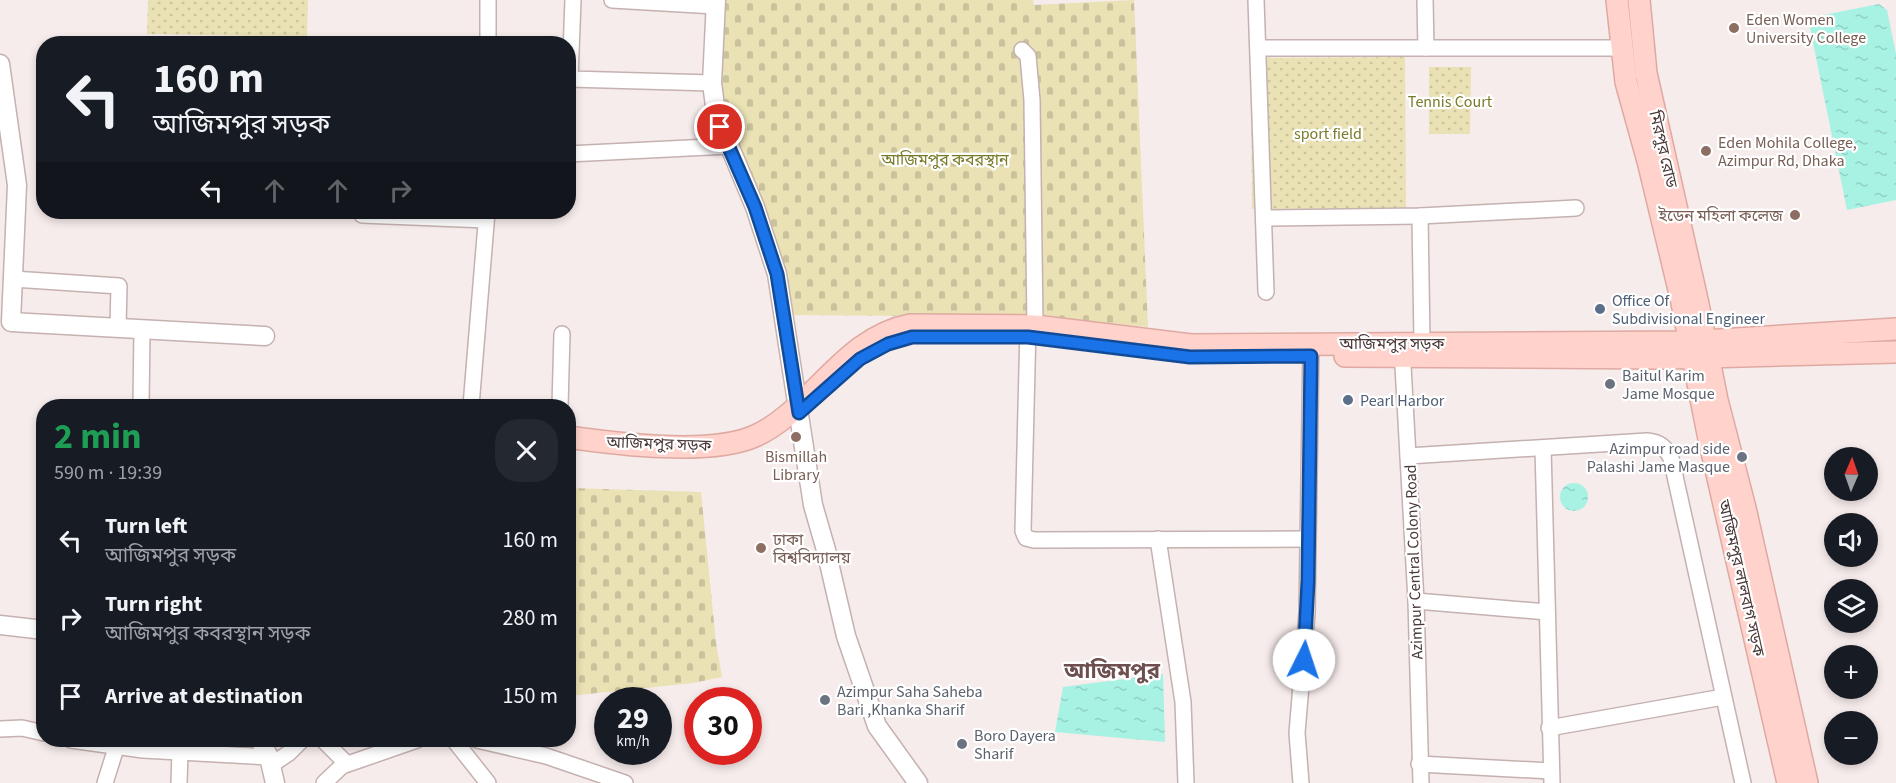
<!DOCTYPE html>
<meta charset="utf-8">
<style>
:root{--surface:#171b24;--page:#242831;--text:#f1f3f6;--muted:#9ea1a6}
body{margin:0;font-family:"Source Sans 3","Noto Sans Bengali",sans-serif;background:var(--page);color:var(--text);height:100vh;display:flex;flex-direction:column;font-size:22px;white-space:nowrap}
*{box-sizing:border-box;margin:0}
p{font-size:20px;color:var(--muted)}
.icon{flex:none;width:33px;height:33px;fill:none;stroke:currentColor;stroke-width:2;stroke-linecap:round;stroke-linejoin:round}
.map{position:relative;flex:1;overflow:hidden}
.drawer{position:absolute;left:36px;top:399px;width:540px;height:348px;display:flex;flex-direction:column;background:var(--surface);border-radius:24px;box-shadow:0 3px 9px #0003}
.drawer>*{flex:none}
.hud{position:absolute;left:36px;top:36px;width:540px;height:183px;border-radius:24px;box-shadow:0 3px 9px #0003;background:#171b24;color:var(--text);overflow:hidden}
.needle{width:39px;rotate:2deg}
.tools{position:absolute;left:1824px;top:447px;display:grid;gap:12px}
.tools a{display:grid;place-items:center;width:54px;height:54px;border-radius:50%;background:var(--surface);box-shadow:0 3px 9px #0003;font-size:30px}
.speed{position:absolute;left:594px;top:687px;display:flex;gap:12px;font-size:30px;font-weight:700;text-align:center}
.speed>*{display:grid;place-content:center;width:78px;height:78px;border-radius:50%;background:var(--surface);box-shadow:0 3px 9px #0003;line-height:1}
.speed small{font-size:15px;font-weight:400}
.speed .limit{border:9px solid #d22;background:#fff;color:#111}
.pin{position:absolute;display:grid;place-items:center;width:51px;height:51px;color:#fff;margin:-26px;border:3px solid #fff;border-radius:50%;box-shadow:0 2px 6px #0007}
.me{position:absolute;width:66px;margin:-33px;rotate:4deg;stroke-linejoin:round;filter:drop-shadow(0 0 4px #0008)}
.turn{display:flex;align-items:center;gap:21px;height:126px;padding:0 18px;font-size:27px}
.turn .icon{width:78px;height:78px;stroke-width:2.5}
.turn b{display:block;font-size:42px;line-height:51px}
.lanes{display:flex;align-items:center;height:57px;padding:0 18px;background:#0003;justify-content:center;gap:30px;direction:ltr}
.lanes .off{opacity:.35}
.round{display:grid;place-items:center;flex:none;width:63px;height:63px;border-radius:24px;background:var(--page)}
.head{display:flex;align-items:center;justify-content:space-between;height:102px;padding:0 18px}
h1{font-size:36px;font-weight:700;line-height:45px;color:#1e9e55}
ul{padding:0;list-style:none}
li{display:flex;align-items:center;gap:18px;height:78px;padding:0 18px}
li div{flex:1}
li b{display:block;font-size:22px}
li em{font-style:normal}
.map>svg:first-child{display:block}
</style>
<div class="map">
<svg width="1896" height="783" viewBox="0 0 1896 783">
<defs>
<pattern id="cemetery-stones" width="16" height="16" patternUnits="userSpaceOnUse" patternTransform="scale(1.5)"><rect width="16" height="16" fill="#eae1b4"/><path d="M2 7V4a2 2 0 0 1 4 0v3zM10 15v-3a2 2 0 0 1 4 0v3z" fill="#cac29c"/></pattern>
<pattern id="park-dots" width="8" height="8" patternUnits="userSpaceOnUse" patternTransform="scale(1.5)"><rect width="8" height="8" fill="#eae1b4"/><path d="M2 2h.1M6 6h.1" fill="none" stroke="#cac29c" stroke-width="1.8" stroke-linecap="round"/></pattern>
<pattern id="water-ripples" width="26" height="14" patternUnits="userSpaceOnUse" patternTransform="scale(1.5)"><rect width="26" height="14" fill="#a7f2e3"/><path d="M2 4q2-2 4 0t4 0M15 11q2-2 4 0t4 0" fill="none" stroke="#91d0c4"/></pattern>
</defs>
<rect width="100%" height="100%" fill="#f6eceb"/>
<g fill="url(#cemetery-stones)">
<polygon points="725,0 1033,0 1034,5 1134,0 1148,327 1037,317 789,315 720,97"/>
<polygon points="569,488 701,492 716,643 722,677 693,683 569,696"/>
</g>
<g fill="url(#park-dots)">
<polygon points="148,0 308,0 307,37 147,34"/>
<polygon points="1405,57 1406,208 1252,209 1251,58"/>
<polygon points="1429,67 1471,67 1470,134 1429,134"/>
</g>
<g fill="url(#water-ripples)">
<polygon points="1879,4 1887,10 1896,54 1896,200 1847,210 1808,18"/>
<circle cx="1574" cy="497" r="14"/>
<polygon points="1163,674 1165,742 1055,732 1063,687"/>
</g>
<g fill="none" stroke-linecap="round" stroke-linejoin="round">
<g stroke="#c5b1b0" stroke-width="18">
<g id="minor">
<polyline points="573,0 570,79 712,83"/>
<polyline points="612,0 715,6"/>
<polyline points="1256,0 1266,292"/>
<polyline points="1425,0 1426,48"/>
<polyline points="488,44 488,0"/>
<polyline points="1258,48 1621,48"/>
<polyline points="1022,50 1028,56 1032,100 1035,326"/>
<polyline points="568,154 729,146"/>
<polyline points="362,215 486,220"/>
<polyline points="1420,216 1422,342"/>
<polyline points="1264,218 1420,216 1576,208"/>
<polyline points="13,279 119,286 118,327"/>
<polyline points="1028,326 1023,531 1026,538 1034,540 1307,539"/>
<polyline points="1402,348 1416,601 1421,783"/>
<polyline points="141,406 142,329"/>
<polyline points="471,406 487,212"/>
<polyline points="560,406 562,334"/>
<polyline points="1543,448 1552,783"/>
<path d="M1408,456L1647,441C1660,442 1665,447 1671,458L1743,783"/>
<polyline points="1158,539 1183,702 1186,783"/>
<polyline points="1416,601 1547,612"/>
<polyline points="1549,728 1723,697"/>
<polyline points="0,729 22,728 44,733"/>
<polyline points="71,740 143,750 269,757"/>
<polyline points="323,740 347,764"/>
<polyline points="454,740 488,783"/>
<polyline points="477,740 546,756 625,783"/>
<polyline points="1419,764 1551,771"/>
<polyline points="271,765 289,753 302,740"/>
<polyline points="105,783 116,748"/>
<polyline points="179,783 180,752"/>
<polyline points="324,783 342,766 417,740"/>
<polyline points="1301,783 1297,733 1307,613 1311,343"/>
</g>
</g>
<g stroke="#c5b1b0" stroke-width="21">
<g id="tertiary">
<polyline points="716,0 712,83 716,114 755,207 777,274 813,505 826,550 846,636 877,726 918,783"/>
<polyline points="0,64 17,185 11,322 265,336"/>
<polyline points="0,625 44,630"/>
<polyline points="260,740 269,757 275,783"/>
</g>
</g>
<g stroke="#dfa9a1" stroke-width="24">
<g id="secondary">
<polyline points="1617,0 1626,82 1648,161 1681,298 1709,439 1788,783"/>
<polyline points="1639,0 1646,73 1698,304 1717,400 1745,508 1807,783"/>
<polyline points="1345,356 1667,358 1896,352"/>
<path d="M568,437C617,444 711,456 755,436C811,411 844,337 910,325L1035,326L1191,345L1688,342L1896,329"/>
</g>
</g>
<use href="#minor" stroke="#fff" stroke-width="15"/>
<use href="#tertiary" stroke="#fff" stroke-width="18"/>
<use href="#secondary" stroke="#ffd3cc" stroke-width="21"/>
</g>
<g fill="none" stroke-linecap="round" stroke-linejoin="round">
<g stroke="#114b97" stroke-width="15">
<polyline id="route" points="720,127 755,207 777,274 799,413 860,359 888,344 912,337 1028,337 1190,357 1311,356 1308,581 1304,660"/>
</g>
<use href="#route" stroke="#1a73e8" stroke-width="10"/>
</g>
<g fill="#8d6e63" stroke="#fff" stroke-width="2">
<circle cx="1734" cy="28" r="6"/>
<circle cx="1706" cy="151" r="6"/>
<circle cx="1795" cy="215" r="6"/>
<circle cx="796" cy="437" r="6"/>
<circle cx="761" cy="548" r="6"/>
</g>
<g fill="#5c6f8a" stroke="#fff" stroke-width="2">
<circle cx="1600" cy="309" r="6"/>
<circle cx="1348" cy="400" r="6"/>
</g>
<g fill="#6b7280" stroke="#fff" stroke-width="2">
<circle cx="1610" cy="384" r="6"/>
<circle cx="1742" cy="457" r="6"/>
<circle cx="825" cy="700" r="6"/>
<circle cx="962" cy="744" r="6"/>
</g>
<g text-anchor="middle" stroke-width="4.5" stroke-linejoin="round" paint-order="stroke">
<g font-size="16" fill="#785e54" stroke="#fff" text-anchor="start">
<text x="1746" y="25">Eden Women<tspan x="1746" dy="18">University College</tspan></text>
<text x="1718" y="148">Eden Mohila College,<tspan x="1718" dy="18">Azimpur Rd, Dhaka</tspan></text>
<text x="1783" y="221" text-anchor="end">ইডেন মহিলা কলেজ</text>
<text x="796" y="462" text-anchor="middle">Bismillah<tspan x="796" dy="18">Library</tspan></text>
<text x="773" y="545">ঢাকা<tspan x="773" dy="18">বিশ্ববিদ্যালয়</tspan></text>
</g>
<g font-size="16" fill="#797a28" stroke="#fff">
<text x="1450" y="107">Tennis Court</text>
<text x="1328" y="139">sport field</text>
<text x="945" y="165">আজিমপুর কবরস্থান</text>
</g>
<g font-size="16" fill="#4b3838" stroke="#fff">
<text transform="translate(1664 149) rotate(77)" y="6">মিরপুর রোড</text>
<text x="1392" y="349">আজিমপুর সড়ক</text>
<text transform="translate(659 443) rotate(2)" y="6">আজিমপুর সড়ক</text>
<text transform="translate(1413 562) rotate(-92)" y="6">Azimpur Central Colony Road</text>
<text transform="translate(1742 578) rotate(77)" y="6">আজিমপুর লালবাগ সড়ক</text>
</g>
<g font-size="16" fill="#4e5e75" stroke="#fff" text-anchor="start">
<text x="1612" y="306">Office Of<tspan x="1612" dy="18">Subdivisional Engineer</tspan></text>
<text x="1360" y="406">Pearl Harbor</text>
</g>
<g font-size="16" fill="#5b616d" stroke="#fff" text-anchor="start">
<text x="1622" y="381">Baitul Karim<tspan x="1622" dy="18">Jame Mosque</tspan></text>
<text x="1730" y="454" text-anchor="end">Azimpur road side<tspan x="1730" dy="18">Palashi Jame Masque</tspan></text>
<text x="837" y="697">Azimpur Saha Saheba<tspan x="837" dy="18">Bari ,Khanka Sharif</tspan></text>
<text x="974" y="741">Boro Dayera<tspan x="974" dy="18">Sharif</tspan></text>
</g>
<g font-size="22" font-weight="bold" fill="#6e4f50" stroke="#fff">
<text x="1112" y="678">আজিমপুর</text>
</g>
</g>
</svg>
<div class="tools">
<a><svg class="needle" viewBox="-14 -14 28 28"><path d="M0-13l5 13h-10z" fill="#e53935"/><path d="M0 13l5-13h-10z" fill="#9ea1a6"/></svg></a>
<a><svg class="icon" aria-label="sound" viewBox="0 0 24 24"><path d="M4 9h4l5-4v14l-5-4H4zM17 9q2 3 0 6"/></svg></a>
<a><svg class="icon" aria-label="layers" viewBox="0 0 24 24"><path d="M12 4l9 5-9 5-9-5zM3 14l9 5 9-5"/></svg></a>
<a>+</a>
<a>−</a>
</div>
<div class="speed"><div>29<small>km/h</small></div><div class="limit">30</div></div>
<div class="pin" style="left:720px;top:127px;background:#d93025"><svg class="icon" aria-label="arrive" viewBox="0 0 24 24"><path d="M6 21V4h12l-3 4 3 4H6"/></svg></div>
<svg class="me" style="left:1304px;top:660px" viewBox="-20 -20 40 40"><circle r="19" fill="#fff"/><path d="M0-13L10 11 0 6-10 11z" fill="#1a73e8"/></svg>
<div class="hud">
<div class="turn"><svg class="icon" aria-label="left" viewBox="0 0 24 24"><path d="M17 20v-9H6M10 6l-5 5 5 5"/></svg><div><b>160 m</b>আজিমপুর সড়ক</div></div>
<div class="lanes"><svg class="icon" aria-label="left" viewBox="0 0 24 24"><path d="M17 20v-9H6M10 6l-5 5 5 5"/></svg><svg class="icon off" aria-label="ahead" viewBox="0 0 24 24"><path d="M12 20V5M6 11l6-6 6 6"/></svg><svg class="icon off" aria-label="ahead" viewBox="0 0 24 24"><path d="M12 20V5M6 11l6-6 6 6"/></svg><svg class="icon off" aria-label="right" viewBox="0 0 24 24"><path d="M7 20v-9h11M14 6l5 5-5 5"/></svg></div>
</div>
<section class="drawer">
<div class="head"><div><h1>2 min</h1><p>590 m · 19:39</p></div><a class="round"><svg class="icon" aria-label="close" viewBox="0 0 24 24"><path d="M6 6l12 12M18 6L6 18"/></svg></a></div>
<ul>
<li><svg class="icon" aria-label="left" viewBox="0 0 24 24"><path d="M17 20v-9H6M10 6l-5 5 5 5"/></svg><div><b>Turn left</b><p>আজিমপুর সড়ক</p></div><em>160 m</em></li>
<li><svg class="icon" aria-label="right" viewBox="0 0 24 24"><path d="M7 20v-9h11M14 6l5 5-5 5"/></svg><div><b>Turn right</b><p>আজিমপুর কবরস্থান সড়ক</p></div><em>280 m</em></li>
<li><svg class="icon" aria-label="arrive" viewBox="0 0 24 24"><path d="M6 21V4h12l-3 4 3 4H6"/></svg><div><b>Arrive at destination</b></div><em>150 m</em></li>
</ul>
</section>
</div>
